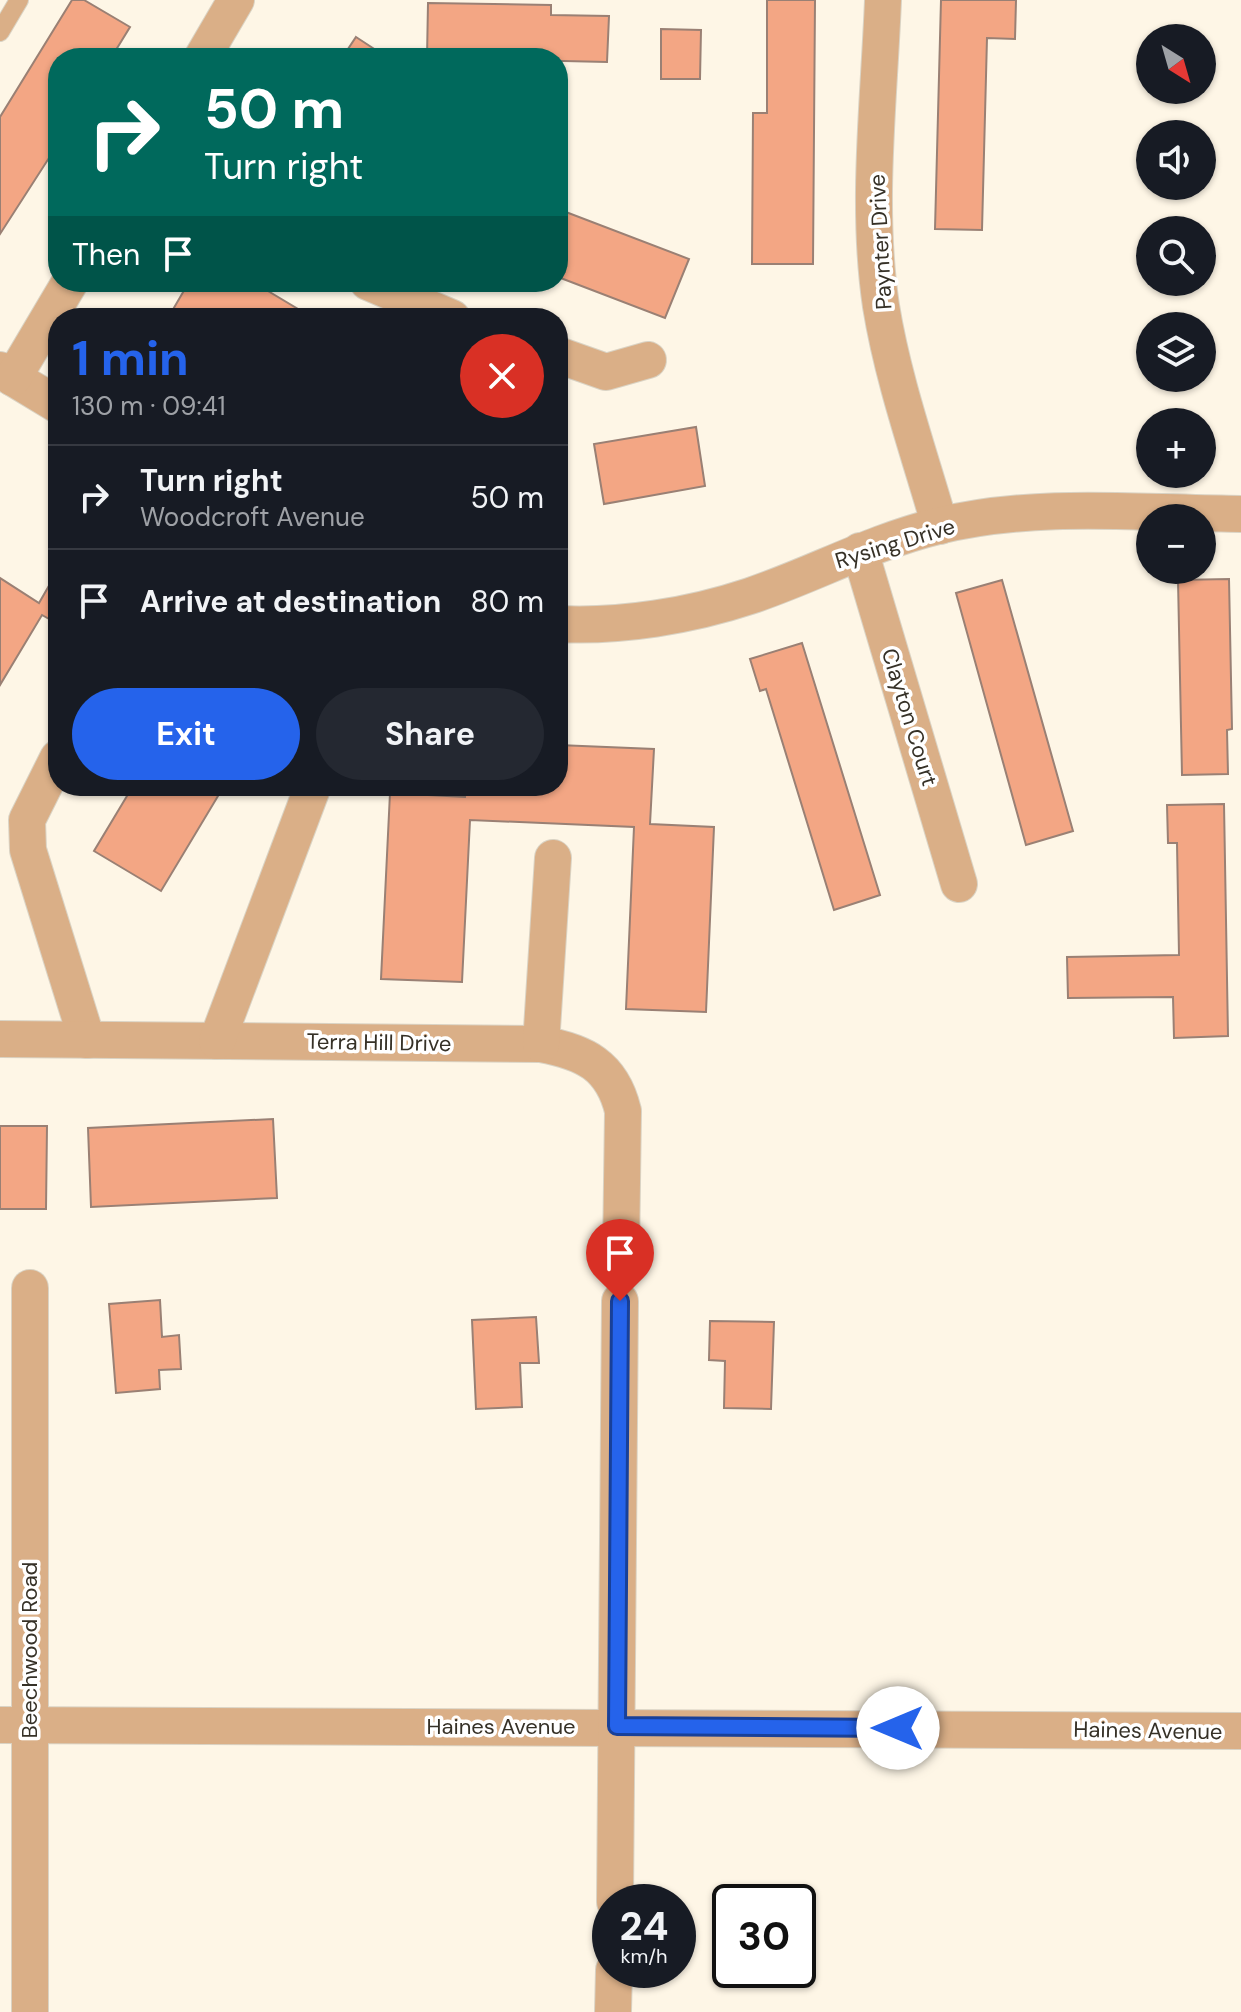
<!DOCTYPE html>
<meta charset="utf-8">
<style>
:root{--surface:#171b24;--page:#242831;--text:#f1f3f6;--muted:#9ea1a6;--line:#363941;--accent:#2563eb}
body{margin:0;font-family:"DM Sans",sans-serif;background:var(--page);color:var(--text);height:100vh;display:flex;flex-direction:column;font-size:30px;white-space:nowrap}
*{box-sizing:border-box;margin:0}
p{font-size:26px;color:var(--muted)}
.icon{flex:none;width:44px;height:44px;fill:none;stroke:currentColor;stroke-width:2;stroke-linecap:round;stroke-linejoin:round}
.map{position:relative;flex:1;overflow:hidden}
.drawer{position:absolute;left:48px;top:308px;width:520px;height:488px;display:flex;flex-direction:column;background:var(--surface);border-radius:32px;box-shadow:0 2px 6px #0004}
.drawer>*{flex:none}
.guide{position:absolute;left:48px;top:48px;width:520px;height:244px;border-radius:32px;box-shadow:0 2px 6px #0004;background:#00695c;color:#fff;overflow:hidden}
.needle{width:52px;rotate:143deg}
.buttons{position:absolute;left:1136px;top:24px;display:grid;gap:16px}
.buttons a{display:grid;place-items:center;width:80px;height:80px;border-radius:50%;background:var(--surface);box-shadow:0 2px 6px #0004;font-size:40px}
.speed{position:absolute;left:592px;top:1884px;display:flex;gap:16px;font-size:40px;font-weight:700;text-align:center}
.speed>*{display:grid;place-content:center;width:104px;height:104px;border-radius:50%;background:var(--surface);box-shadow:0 2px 6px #0004;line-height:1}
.speed small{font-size:20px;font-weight:400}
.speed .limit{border:4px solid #111;border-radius:12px;background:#fff;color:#111}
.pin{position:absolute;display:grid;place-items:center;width:68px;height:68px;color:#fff;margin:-82px -34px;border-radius:50% 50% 50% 0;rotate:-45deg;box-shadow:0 0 8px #0007}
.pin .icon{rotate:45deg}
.me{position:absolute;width:88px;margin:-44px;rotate:270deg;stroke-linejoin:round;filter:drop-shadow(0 0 6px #0008)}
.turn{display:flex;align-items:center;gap:28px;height:168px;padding:0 24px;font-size:36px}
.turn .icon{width:104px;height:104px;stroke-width:2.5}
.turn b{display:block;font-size:56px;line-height:68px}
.then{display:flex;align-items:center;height:76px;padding:0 24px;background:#0003;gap:16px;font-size:30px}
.round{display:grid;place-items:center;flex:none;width:84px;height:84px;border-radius:42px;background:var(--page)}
.summary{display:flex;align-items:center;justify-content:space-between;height:136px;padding:0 24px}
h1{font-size:48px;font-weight:700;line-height:60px;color:var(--accent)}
.button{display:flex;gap:16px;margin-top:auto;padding:16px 24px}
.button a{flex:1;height:92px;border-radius:48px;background:var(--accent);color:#fff;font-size:32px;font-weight:700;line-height:92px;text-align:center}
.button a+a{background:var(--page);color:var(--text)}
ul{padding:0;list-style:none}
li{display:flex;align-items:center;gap:24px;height:104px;padding:0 24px;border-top:2px solid var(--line)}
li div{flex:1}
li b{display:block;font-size:30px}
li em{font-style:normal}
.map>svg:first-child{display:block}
</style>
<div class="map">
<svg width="1241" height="2012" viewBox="0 0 1241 2012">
<rect width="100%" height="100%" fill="#fef6e6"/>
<g fill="#f3a684" stroke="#9a8074" stroke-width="2">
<polygon points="72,0 84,0 130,27 111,58 58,58 58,144 0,234 0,117"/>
<polygon points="767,0 815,0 813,264 752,264 753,113 767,113"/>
<polygon points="941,0 1016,0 1015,39 987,38 982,230 935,229"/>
<polygon points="428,3 551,5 551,15 609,16 607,62 427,58"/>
<polygon points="661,29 701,30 700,79 661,79"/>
<polygon points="356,37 388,58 342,58"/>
<polygon points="558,209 689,259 665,318 558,277"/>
<polygon points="189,282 253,282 313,318 168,318"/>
<polygon points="696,427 705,486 604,504 594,444"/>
<polygon points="58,570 58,624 42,615 0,685 0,578 39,603"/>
<polygon points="1229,579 1232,729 1227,730 1228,774 1182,775 1178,580"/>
<polygon points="1002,580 1073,831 1026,845 956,593"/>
<polygon points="802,643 880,895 834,910 766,689 760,691 750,659"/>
<polygon points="558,745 654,749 650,824 714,827 706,1012 626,1009 634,827 470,820 462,982 381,979 390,793 465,797 466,786 558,786"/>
<polygon points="133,786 224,786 161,891 94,851"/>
<polygon points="1224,804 1228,1036 1174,1038 1173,997 1068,998 1067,957 1179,955 1177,843 1168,843 1167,805"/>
<polygon points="273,1119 277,1198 91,1207 88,1128"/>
<polygon points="0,1126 47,1126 46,1209 0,1209"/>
<polygon points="160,1300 162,1337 179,1335 181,1369 159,1370 160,1389 116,1393 109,1304"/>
<polygon points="536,1317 539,1363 520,1363 522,1407 476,1409 472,1320"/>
<polygon points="710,1321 774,1322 771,1409 724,1408 725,1361 709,1360"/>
</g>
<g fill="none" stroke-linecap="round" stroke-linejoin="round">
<g stroke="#dad3c4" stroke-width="20">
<polyline id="lane" points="0,32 19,0"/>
</g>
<g stroke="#dad3c4" stroke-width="38">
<g id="street">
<path d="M883,0C879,101 866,206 881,306C893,380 919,453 940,526"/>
<polyline points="202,58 236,0"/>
<polyline points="368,282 452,318"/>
<polyline points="558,355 606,372 648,360"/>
<polyline points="0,370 58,405"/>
<polyline points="13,378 70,282"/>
<polyline points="860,551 959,884"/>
<path d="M558,624C621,627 690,616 750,596C813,575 872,542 938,526C1036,502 1141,513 1241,514"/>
<polyline points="58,758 27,820 28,850 87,1040"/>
<path d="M0,1039L541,1044C584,1052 612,1065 623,1111L621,1253"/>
<polyline points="217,1041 313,786"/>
<polyline points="541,1044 553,858"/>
<polyline points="30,1288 30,2012"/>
<polyline points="0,1725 1241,1731"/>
<polyline points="615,1902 620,1301"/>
<polyline points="613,2012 614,1970"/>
</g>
</g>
<use href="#lane" stroke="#daaf87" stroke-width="18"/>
<use href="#street" stroke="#daaf87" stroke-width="36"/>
</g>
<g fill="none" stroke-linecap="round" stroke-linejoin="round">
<g stroke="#184099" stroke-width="20">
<polyline id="route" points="620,1301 617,1726 898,1728"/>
</g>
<use href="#route" stroke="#2563eb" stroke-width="14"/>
</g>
<g text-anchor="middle" stroke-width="7" stroke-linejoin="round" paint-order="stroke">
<g font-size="22" fill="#363127" stroke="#fff">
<text transform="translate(880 242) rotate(-93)" y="8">Paynter Drive</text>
<text transform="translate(895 543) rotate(-17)" y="8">Rysing Drive</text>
<text transform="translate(910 717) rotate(73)" y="8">Clayton Court</text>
<text transform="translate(379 1042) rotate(1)" y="8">Terra Hill Drive</text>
<text transform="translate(29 1650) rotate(-90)" y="8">Beechwood Road</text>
<text x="501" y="1734">Haines Avenue</text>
<text transform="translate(1148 1730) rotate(1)" y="8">Haines Avenue</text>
</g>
</g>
</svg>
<div class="buttons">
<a><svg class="needle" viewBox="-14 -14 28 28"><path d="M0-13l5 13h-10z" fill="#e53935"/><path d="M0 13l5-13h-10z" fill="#9ea1a6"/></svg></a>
<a><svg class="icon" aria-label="sound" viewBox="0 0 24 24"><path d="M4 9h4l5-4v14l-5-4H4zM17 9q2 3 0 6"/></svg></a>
<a><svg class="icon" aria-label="search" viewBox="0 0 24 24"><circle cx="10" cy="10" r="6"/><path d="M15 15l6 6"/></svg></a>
<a><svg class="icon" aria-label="layers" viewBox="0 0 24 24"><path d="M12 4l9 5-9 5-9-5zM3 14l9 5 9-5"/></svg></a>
<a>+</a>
<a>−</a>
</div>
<div class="speed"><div>24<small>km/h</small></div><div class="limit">30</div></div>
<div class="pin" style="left:620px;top:1301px;background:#d93025"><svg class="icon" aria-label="arrive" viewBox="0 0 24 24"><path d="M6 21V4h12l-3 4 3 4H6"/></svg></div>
<svg class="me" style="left:898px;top:1728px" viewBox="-20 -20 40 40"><circle r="19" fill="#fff"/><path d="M0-13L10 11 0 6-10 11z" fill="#2563eb"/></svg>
<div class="guide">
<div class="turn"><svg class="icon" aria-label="right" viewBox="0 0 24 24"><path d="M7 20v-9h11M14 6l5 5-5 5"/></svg><div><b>50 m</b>Turn right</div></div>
<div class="then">Then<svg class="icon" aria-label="arrive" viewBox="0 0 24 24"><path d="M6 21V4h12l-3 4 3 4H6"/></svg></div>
</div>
<section class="drawer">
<div class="summary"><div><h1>1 min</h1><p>130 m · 09:41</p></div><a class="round" style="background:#d93025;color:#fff"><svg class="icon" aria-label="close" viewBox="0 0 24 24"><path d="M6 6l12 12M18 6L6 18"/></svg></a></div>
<ul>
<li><svg class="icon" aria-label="right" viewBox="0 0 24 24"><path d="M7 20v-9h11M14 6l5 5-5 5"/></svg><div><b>Turn right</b><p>Woodcroft Avenue</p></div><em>50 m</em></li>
<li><svg class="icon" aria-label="arrive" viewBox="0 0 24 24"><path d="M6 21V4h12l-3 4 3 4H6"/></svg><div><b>Arrive at destination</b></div><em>80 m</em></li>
</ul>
<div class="button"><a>Exit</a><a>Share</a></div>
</section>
</div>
